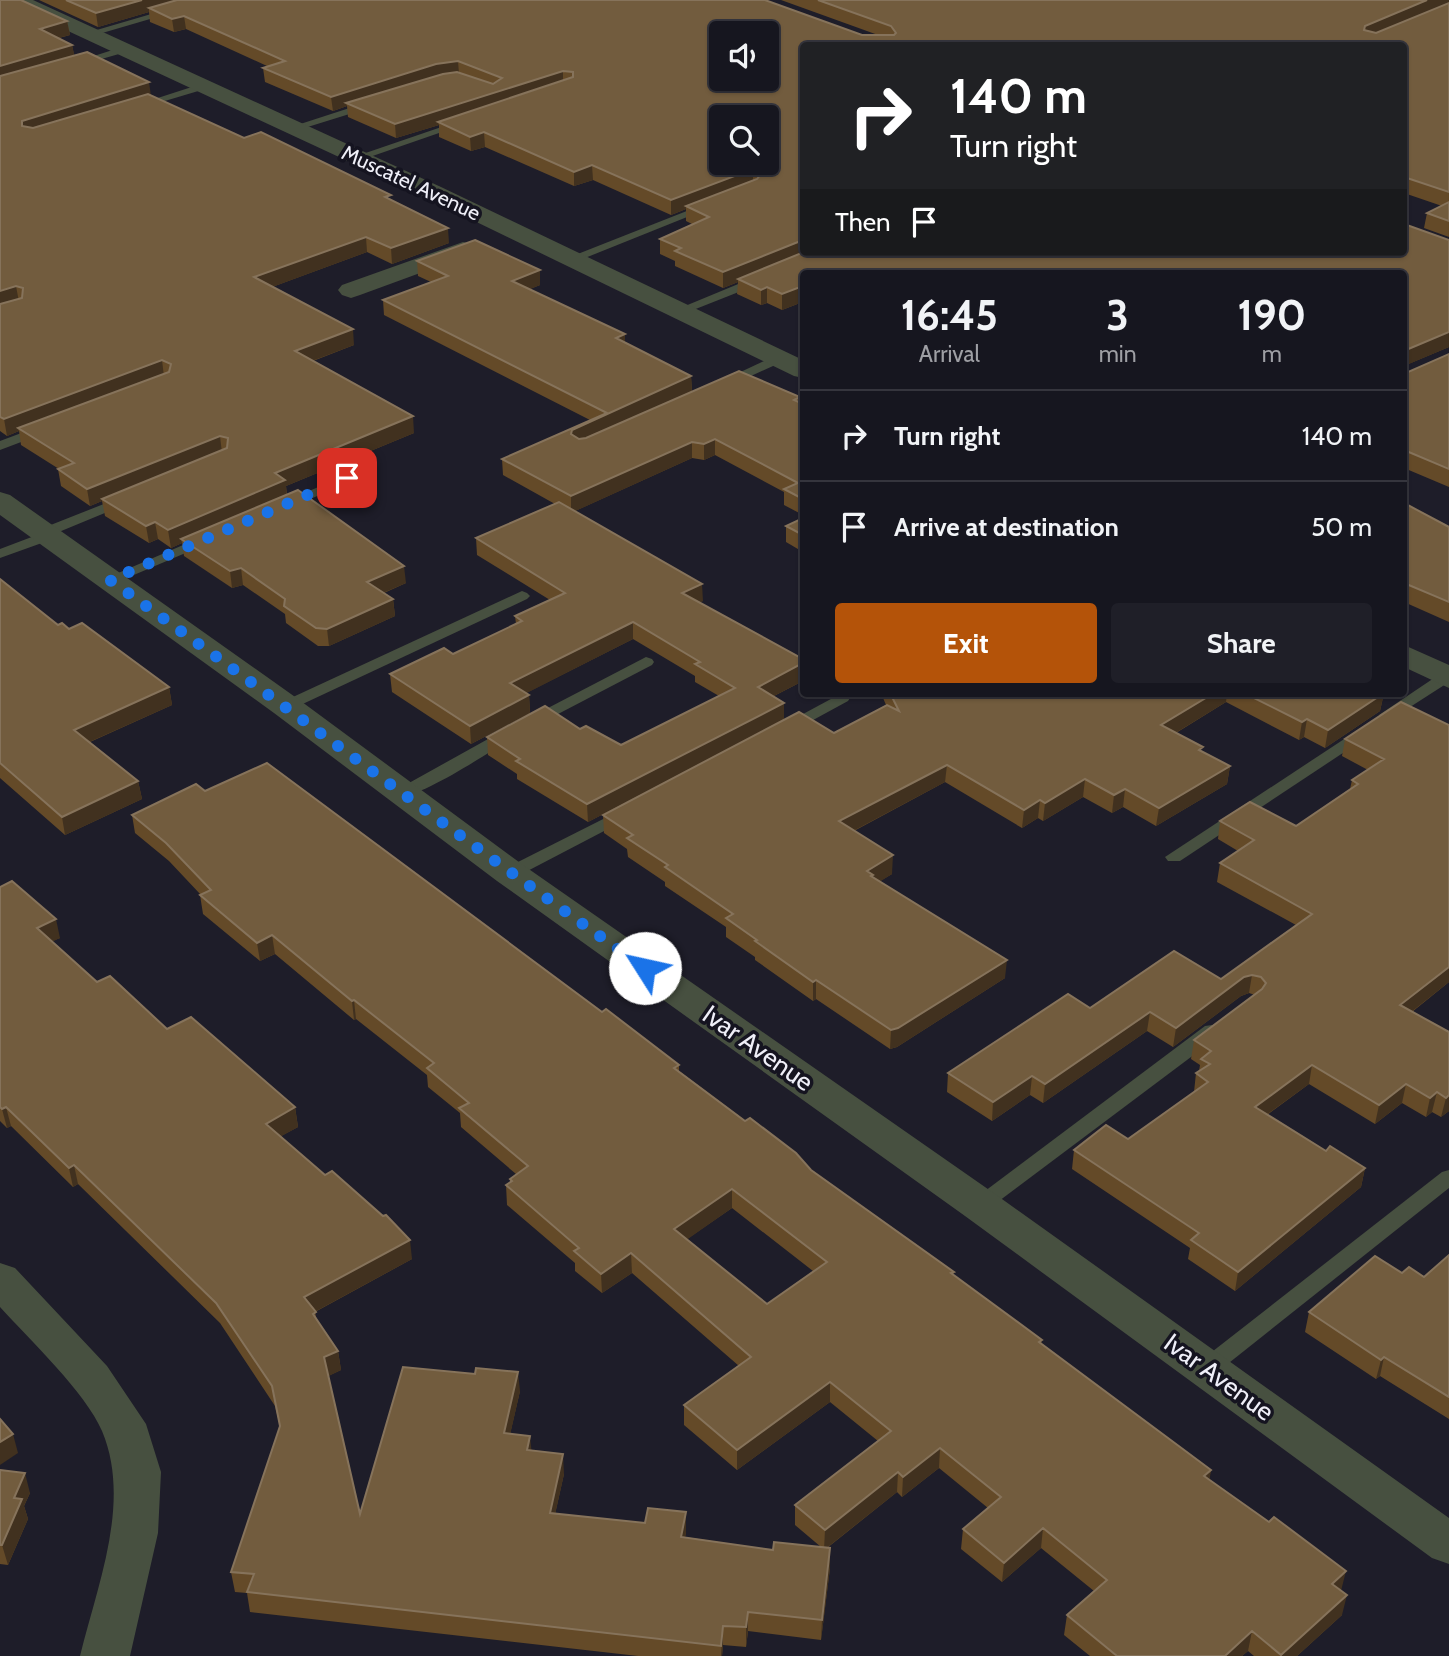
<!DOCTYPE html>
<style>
:root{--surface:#16161f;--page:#1f1f28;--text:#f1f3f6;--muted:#9e9fa4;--line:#35353d;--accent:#b45309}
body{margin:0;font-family:Cabin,sans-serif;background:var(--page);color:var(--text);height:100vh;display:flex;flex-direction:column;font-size:26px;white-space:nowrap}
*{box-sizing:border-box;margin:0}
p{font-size:23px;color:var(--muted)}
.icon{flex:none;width:38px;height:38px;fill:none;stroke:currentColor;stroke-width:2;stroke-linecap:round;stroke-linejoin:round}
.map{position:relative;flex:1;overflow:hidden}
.details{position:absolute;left:800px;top:270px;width:607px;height:427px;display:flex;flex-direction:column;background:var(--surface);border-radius:7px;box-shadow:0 2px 5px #0004,0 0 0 2px var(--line)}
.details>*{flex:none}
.banner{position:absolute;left:800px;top:42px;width:607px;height:214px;border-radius:7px;box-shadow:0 2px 5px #0004,0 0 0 2px var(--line);background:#202124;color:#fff;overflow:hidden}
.tools{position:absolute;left:709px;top:21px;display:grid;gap:14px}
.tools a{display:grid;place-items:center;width:70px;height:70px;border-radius:7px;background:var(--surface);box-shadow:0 2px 5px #0004,0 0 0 2px var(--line);font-size:35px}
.pin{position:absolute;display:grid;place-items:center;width:60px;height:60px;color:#fff;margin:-30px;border-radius:14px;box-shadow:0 4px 10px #0006}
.me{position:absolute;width:77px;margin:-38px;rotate:305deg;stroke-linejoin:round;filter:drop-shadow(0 0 5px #0008)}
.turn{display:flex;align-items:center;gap:24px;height:147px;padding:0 35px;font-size:32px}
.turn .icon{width:91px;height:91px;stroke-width:2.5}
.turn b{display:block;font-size:49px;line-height:60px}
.then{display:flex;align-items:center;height:66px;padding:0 35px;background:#0003;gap:14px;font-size:26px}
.eta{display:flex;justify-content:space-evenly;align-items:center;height:119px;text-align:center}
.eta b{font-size:42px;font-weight:700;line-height:49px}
.cta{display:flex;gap:14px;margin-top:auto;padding:14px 35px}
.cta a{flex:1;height:80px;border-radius:7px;background:var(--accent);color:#fff;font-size:28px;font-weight:700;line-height:80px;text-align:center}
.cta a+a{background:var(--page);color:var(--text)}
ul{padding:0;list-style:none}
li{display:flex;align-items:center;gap:21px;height:91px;padding:0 35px;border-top:2px solid var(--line)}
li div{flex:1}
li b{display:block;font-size:26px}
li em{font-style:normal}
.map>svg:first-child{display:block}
</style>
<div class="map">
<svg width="1449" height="1656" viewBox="0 0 1449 1656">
<rect width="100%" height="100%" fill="#1e1d29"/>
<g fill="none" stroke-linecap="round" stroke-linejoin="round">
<g fill="#475040" fill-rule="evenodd">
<polygon points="199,0 215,0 92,36 83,34"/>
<polygon points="122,47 126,48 126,52 77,66 72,63"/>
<polygon points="201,84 206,87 205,89 138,109 133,106"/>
<polygon points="368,102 373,105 372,107 298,130 288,128"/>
<polygon points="456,122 465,124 361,160 351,158"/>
<polygon points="702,205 712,207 575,262 565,259"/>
<polygon points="760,275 764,276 764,282 683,314 675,314 673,311"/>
<polygon points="779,354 784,355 784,361 729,386 719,386 717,383"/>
<polygon points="40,426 47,430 45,433 0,450 0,441"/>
<polygon points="371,464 376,465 376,471 289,508 284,509 277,505"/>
<polygon points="124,496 131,500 129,503 54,534 53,539 0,558 0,549 37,535 38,530"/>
<polygon points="204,536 209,537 211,540 209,543 115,583 110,585 102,580"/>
<polygon points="522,591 527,593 530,596 527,599 292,709 286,711 278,706 280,703"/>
<polygon points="646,657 652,659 654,662 652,665 537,725 525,725 523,721"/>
<polygon points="1449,673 1449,682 1393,718 1381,718 1379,715 1440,674"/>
<polygon points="842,693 848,695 850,698 848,701 793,731 781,731 779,727"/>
<polygon points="1364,726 1370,727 1372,731 1370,735 1180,861 1168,861 1165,857"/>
<path d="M506,729L512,730L514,734L512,738C491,751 415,802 394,797L391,793Z"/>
<polygon points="623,809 632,814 629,818 516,877 510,879 501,873 504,869"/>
<polygon points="1212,1025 1219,1026 1222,1031 1219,1036 987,1210 980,1213 973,1210 970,1205 973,1200 1205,1026"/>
<polygon points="1449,1170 1449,1188 1215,1374 1207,1377 1199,1374 1196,1368 1199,1362 1442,1172"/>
</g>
<g fill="#475040" fill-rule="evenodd">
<polygon points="7,0 33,0 441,187 803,360 803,378 794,376 425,197 10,4"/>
<polygon points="463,242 472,244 475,249 472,254 360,295 351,298 342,295 338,290 342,285"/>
<polygon points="0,492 10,495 298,699 523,865 995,1194 1449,1518 1449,1564 1432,1558 965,1216 497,881 274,713 0,515"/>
<polygon points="1404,645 1449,665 1449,688 1404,667"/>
<path d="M0,1263L15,1268L107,1366L146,1424L161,1472L158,1533L130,1656H80C97,1586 132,1502 102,1431C86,1393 29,1339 0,1307Z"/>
</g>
</g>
<g fill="#644a28" fill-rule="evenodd">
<polygon points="0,0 67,21 70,35 59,38 72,45 74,55 151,96 244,138 391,199 449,243 392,264 367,252 272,287 354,345 313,361 414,433 286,486 287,495 406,583 384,593 393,599 395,616 329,646 318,646 286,623 285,614 243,585 232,588 184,556 182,543 171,548 158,539 149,543 105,516 102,501 90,506 61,486 58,469 59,469 21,445 19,431 7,436 0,431"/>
<polygon points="39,0 765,0 862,35 878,35 781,0 1449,0 1449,237 1424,228 1427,213 1442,206 1404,193 1404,46 803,46 803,252 1449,240 1449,347 1406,365 1406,373 1449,354 1449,487 1404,468 1404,273 803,273 803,304 800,303 782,310 767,303 761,305 737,294 738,282 723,288 675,266 675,261 660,254 660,239 692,224 686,221 686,209 671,215 593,180 574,186 485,147 471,151 439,137 439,125 396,138 348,117 347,106 333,111 265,82 263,68 267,66 186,29 174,32 150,22 149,12 98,27"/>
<polygon points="417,261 540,285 530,289 625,334 625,342 691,376 692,392 800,397 800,403 803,404 803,515 784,505 784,492 715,455 704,460 692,458 575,511 703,601 699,602 803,659 803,681 774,696 784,720 588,822 517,779 517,774 488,755 487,737 580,729 621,745 719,696 695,682 695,676 633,639 526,693 529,695 530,713 471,744 392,692 390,674 453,654 516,624 515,616 550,600 477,555 476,538 555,504 503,475 502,459 590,420 384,315 383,300 431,282 418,276"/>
<polygon points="1404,503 1449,527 1449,622 1404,602"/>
<polygon points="803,518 803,552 786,542 786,526"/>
<polygon points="0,579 58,625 69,629 169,687 172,705 90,742 138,781 142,799 65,835 0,778"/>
<polygon points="881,693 1384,693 1380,711 1325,748 1304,737 1299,740 1226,702 1176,733 1203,752 1230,766 1227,784 1156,826 1123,807 1112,813 1083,797 1043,821 1038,818 1022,828 945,782 854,831 892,874 880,881 1005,978 897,1047 890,1049 816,999 813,1001 755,960 755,957 726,937 726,927 665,886 665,882 628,857 627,849 604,833 603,815 834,733 886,705"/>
<polygon points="1449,725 1449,982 1412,1012 1449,1032 1449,1111 1441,1117 1432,1112 1426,1117 1402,1103 1375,1124 1309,1084 1267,1115 1326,1151 1365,1168 1361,1187 1235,1291 1188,1259 1190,1248 1072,1169 1074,1150 1128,1139 1194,1092 1196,1073 1199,1071 1200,1065 1191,1059 1194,1040 1255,995 1249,993 1241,996 1173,1047 1147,1031 1043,1103 1030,1095 992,1121 947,1092 948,1073 1090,1008 1221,979 1296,925 1217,882 1220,863 1238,851 1218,839 1220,821 1296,826 1350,789 1352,780 1368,770 1342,756 1345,739"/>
<path d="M205,791L602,1012L679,1065V1071L811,1170L954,1272L953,1275L1042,1340L1041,1344L1211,1470L1209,1479L1341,1591L1342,1615L1297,1656H1254L1248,1651L1242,1656H1090L1064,1635L1067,1615L1094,1591L1041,1548L1002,1582L961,1549L963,1529L988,1508L939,1468L902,1497L897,1492L827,1548L830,1568L821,1640L748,1631L746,1647L723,1645L722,1656H638L250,1612L247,1593L235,1592L231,1572L280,1427L275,1406L220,1323L78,1184L73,1187L11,1126L7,1128L0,1121V887L60,938L52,941L97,982L167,1029L295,1107L298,1127L281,1136L412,1259L315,1312L317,1321L338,1351L341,1370L328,1376L360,1514L520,1391L510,1434L564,1474L555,1514L686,1532L685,1537L773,1550L821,1547L795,1525V1505L878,1441L830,1402L737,1470L684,1425V1405L739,1366L632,1273L602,1293L575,1271V1263L507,1205L506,1185L510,1183V1179L516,1174L461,1127L460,1113L428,1087L427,1075L356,1019L354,1020L275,954L260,961L203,914L200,895H201L169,861L135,833L132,815ZM732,1208L813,1271L767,1304L687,1239Z"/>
<polygon points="1449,1255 1449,1419 1380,1376 1376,1379 1305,1332 1309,1312 1402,1273 1424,1277"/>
<polygon points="0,1470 30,1493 24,1506 28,1519 8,1565 0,1564"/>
</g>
<g fill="#41311f">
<polygon points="142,0 190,0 149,8 149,12 98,27 96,13"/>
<polygon points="1427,0 1449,0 1449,3 1362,43 1365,26"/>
<polygon points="184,16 186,29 174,32 172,19"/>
<polygon points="67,21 70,35 42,42 40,29"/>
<polygon points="72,45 75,58 0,80 0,66"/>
<polygon points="458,61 459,74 346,103 347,106 333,111 331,97 436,64"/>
<polygon points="563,71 563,85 438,122 439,125 396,138 395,124"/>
<polygon points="149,82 151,96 24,141 22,121"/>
<polygon points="484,132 485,147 471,151 470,137"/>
<polygon points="592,165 593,180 574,186 574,172"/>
<polygon points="753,169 753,184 686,206 686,209 671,215 671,200"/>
<polygon points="448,228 449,243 392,264 391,248"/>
<polygon points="366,237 367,252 256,293 254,277"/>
<polygon points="803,240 803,252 738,279 738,282 723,288 723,272"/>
<polygon points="540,270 540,285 513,296 512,281"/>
<polygon points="16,286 19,302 0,308 0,291"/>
<polygon points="767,287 767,303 761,305 761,290"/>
<polygon points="800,287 800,303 782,310 782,294"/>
<polygon points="353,329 354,345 296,367 295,351"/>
<polygon points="1449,332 1449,347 1404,366 1406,350"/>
<polygon points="625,334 625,349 616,338"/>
<polygon points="162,360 164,377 18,428 19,431 7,436 4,419"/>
<polygon points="691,376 692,392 573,447 571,434 572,430"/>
<polygon points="413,416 414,433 286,486 287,497 181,539 182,543 171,548 168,530 275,473"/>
<polygon points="220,436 222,453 102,499 102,501 90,506 87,489"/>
<polygon points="715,439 715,455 704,460 704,444"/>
<polygon points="692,442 692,458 571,513 571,496"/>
<polygon points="155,522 158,539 149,543 146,526"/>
<polygon points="404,566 406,583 369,599 367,582"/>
<polygon points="241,568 243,585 232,588 230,571"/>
<polygon points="702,584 703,601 682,611 682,593"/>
<polygon points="393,599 395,616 329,646 327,629"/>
<polygon points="633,622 633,639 511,701 510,683"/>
<polygon points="803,663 803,681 758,704 758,687"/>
<polygon points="169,687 172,705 78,747 74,730"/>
<polygon points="1214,693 1227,693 1226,702 1159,743 1161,725"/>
<polygon points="1384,693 1380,711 1325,748 1328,730"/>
<polygon points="529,695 530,713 471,744 470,726"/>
<polygon points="784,703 784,720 588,822 587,804"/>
<polygon points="1307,719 1304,737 1299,740 1302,722"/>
<polygon points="947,765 945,782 838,839 839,821"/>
<polygon points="1230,766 1227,784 1156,826 1159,808"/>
<polygon points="1085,779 1083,797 1043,821 1045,803"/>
<polygon points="138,781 142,799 65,835 62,817"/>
<polygon points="1125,789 1123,807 1112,813 1114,795"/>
<polygon points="1040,800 1038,818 1022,828 1024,810"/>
<polygon points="893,855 892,874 873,886 867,871"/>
<polygon points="56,919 60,938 41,947 37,928"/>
<polygon points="272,935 275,954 260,961 257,943"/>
<polygon points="1007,960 1005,978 897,1047 890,1049 891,1030"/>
<polygon points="1449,967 1449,982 1396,1024 1400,1005"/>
<polygon points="1252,975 1249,993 1241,996 1173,1047 1176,1028 1244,977"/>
<polygon points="816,980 816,999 813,1001 813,982"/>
<polygon points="354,1000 356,1019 354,1020 352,1001"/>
<polygon points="1150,1012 1147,1031 1043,1103 1045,1084"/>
<polygon points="1312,1065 1309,1084 1251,1126 1255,1107"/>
<polygon points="1032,1076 1030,1095 992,1121 993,1102"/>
<polygon points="1406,1084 1402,1103 1375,1124 1379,1105"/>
<polygon points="1437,1092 1432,1112 1426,1117 1430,1098"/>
<polygon points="1449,1095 1449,1111 1441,1117 1446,1098"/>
<polygon points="6,1107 11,1126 7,1128 2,1109"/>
<polygon points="295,1107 298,1127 269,1143 266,1124"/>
<polygon points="74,1165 78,1184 73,1187 69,1168"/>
<polygon points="1365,1168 1361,1187 1235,1291 1238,1272"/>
<polygon points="732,1189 732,1208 675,1248 674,1229"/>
<polygon points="410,1240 412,1259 307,1316 304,1297"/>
<polygon points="631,1253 632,1273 602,1293 601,1274"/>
<polygon points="338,1351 341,1370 327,1377 324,1357"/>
<polygon points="1384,1357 1380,1376 1376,1379 1381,1360"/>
<polygon points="518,1372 520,1391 506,1453 504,1433"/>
<polygon points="830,1382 830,1402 737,1470 737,1450"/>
<polygon points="13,1434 18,1453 0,1465 0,1442"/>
<polygon points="530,1436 532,1456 527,1450"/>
<polygon points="940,1448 939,1468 902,1497 903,1477"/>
<polygon points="563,1454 564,1474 551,1533 550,1513"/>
<polygon points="1211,1470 1208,1490 1204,1476"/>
<polygon points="898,1472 897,1492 824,1550 825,1530"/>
<polygon points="25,1473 30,1493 24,1506 28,1519 8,1565 2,1545 14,1498"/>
<polygon points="686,1512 686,1532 682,1556 681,1537"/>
<polygon points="1043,1528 1041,1548 1002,1582 1004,1563"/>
<polygon points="830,1548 830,1568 821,1640 822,1620"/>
<polygon points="1346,1571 1341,1591 1332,1584"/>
<polygon points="1347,1595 1342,1615 1297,1656 1281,1656"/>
<polygon points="748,1612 748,1631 746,1647 746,1627"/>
<polygon points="723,1626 723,1645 722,1656 721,1656"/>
<polygon points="1252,1631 1248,1651 1242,1656 1225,1656"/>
</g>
<g fill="#725c3e" stroke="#86735b" stroke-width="2" fill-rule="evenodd">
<polygon points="0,0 21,0 67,21 40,29 72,45 0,66"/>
<polygon points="66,0 142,0 96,13"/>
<path d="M177,0H765L862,35H894L896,33L891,26L818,0H1427L1365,26L1364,30L1376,33L1449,3V192L1404,177V46H803V240L723,272L675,251L681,248L660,239L709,217L686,206L757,179L761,174L753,169L671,200L592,165L574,172L484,132L470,137L438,122L573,77V72L563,71L395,124L346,103L443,74L457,72L493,84L502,78L458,61L436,64L331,97L263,68L285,61L184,16L172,19L149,8ZM721,33H766V79H721ZM721,117H766V163H721Z"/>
<polygon points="87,52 149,82 22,121 22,126 33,128 148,94 244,138 261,132 391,195 385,197 448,228 391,248 366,237 254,277 353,329 295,351 413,416 275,473 285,480 168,530 155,522 146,526 102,499 227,448 228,438 220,436 87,489 58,469 74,463 18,428 169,372 171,364 162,360 4,419 0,417 0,304 22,298 23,288 16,286 0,291 0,76"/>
<polygon points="1449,202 1449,221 1427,213"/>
<polygon points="1404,224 1449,240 1449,332 1406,350 1406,373 1449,354 1449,469 1404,450 1404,273 803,273 803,288 800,287 782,294 767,287 761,290 738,279 804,252 1404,252"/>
<polygon points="475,240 540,270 512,281 625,334 616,338 691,376 572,430 571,434 579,439 586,438 739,371 800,397 794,400 803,404 803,499 784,489 798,483 715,439 704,444 692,442 571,496 502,459 607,413 383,300 448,276 417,261"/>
<polygon points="298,490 404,566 367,582 393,599 327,629 316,628 284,606 285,599 241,568 230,571 181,539"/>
<polygon points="559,502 702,584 682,593 803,659 803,663 758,687 784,703 587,804 516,761 520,759 487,737 545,706 580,729 586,726 621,745 735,688 695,664 700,662 633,622 510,683 529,695 470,726 390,674 444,648 453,654 522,621 515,616 565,593 476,538"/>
<polygon points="1404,503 1449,527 1449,602 1404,583"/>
<polygon points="803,518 803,535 786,526"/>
<polygon points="0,579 58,625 62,623 69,629 82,623 169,687 74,730 138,781 62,817 0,763"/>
<polygon points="890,693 1214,693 1161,725 1203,747 1199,750 1230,766 1159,808 1125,789 1114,795 1085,779 1045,803 1040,800 1024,810 947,765 839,821 893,855 867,871 873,875 871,876 1007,960 898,1028 891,1030 816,980 813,982 755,941 757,940 726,918 733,914 665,867 668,865 627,838 633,835 603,815 799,712 834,733 887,705 899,711"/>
<polygon points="1244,693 1384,693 1328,730 1307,719 1302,722"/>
<polygon points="1401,702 1449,725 1449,967 1400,1005 1449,1032 1449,1095 1446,1098 1437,1092 1430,1098 1406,1084 1379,1105 1312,1065 1255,1107 1326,1151 1330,1146 1365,1168 1238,1272 1191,1240 1199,1233 1074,1150 1106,1125 1128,1139 1208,1082 1196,1073 1210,1064 1201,1059 1211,1051 1194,1040 1262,989 1266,983 1261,977 1252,975 1244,977 1176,1028 1150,1012 1045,1084 1032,1076 993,1102 948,1073 1068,994 1090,1008 1174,951 1221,979 1312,914 1220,863 1254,840 1220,821 1250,802 1296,826 1358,784 1352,780 1384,759 1345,739"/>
<path d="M267,763L602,1012L606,1009L679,1065L674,1068L745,1121L750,1118L796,1153L811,1170L954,1272L951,1273L1042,1340L1039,1342L1211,1470L1204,1476L1269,1522L1274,1517L1346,1571L1332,1584L1347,1595L1281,1655L1252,1631L1225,1656H1117L1067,1615L1107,1580L1043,1528L1004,1563L963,1529L1001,1497L940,1448L903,1477L898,1472L825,1530L795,1505L891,1431L830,1382L737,1450L684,1405L751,1357L631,1253L601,1274L574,1251L579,1248L506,1185L512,1181L510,1179L528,1166L459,1108L469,1103L427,1068L434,1063L354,1000L352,1001L272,935L257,943L200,895L211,890L166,843L132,815L196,784L205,791ZM732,1189L827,1262L767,1304L674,1229Z"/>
<polygon points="12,881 56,919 37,928 97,982 110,976 167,1029 191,1017 295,1107 266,1124 325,1175 332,1171 383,1216 386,1215 410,1240 304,1297 316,1312 313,1314 338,1351 324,1357 360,1514 403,1367 475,1374 476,1368 518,1372 504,1433 530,1436 527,1450 563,1454 550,1513 645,1523 648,1508 686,1512 681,1537 773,1550 774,1542 830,1548 822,1620 748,1612 746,1627 723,1626 721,1646 247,1592 254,1574 231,1572 280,1426 272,1386 216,1303 74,1165 69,1168 6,1107 2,1109 0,1107 0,887"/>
<polygon points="1449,1255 1449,1397 1384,1357 1381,1360 1309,1312 1375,1256 1402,1273 1409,1267 1424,1277"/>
<polygon points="0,1419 13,1434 0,1442"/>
<polygon points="0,1470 25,1473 14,1498 22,1499 2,1545 0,1545"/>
</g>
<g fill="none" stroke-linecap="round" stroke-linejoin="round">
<path stroke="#1a73e8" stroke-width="12" stroke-dasharray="0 21.6" d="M347,478L110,580C289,708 464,841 645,968"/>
</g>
<g text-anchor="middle" stroke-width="7" stroke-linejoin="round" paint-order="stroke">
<g font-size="21" fill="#efeff8" stroke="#151420">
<text transform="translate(411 183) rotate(25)" y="7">Muscatel Avenue</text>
</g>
<g font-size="26" fill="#efeff8" stroke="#151420">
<text transform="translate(758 1048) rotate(35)" y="9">Ivar Avenue</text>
<text transform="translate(1219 1377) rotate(36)" y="9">Ivar Avenue</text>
</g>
</g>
</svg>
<div class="tools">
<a><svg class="icon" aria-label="sound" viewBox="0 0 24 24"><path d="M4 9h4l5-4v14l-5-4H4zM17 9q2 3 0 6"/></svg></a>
<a><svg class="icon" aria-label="search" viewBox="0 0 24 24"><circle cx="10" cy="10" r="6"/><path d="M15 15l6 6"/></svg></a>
</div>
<div class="pin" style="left:347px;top:478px;background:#d93025"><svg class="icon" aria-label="arrive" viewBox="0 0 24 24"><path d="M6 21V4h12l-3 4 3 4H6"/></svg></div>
<svg class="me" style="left:645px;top:968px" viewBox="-20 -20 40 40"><circle r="19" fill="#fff"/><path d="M0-13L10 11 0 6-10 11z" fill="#1a73e8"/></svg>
<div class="banner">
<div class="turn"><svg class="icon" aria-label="right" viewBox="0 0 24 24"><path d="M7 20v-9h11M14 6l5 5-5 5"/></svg><div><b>140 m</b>Turn right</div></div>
<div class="then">Then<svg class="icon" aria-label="arrive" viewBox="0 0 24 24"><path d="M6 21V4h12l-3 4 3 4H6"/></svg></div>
</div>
<section class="details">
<div class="eta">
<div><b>16:45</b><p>Arrival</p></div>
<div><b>3</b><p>min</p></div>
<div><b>190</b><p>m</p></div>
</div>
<ul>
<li><svg class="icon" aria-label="right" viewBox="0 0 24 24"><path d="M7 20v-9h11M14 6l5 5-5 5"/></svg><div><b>Turn right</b></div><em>140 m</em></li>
<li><svg class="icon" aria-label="arrive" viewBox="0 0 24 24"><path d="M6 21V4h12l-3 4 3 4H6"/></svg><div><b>Arrive at destination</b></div><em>50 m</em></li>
</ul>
<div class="cta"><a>Exit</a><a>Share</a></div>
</section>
</div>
